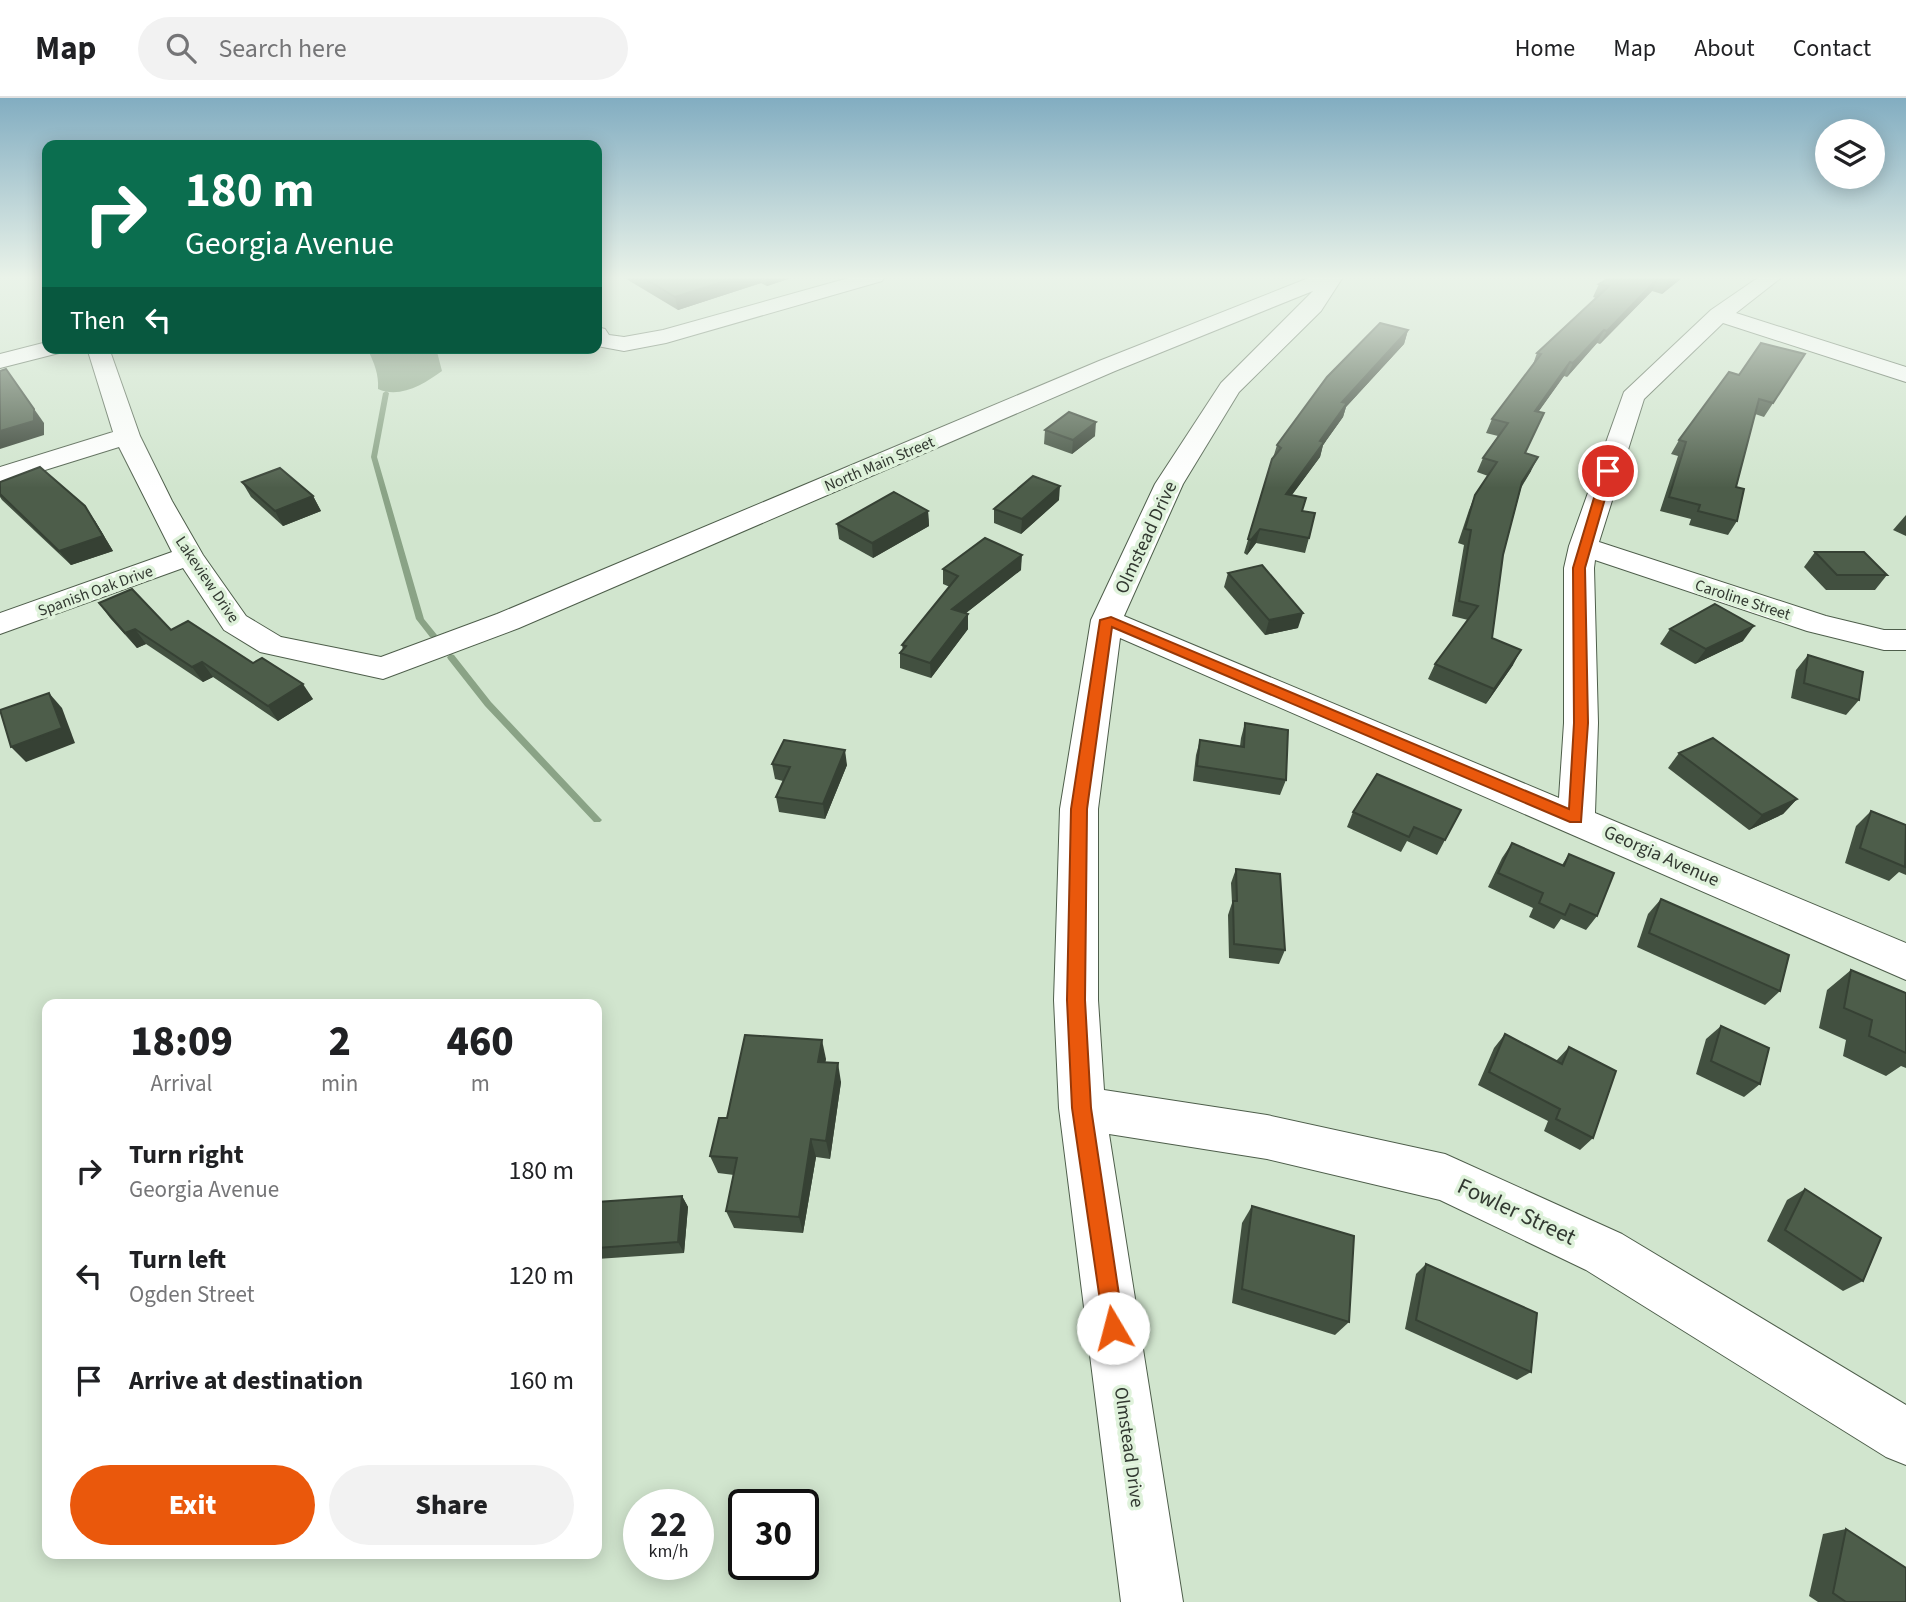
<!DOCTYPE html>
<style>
:root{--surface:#fff;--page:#f2f2f2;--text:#202124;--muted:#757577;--line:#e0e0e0;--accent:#ea580c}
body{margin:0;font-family:"Source Sans 3",sans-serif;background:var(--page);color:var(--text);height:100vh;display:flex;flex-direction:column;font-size:26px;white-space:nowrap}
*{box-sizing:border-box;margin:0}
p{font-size:23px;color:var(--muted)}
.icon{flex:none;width:38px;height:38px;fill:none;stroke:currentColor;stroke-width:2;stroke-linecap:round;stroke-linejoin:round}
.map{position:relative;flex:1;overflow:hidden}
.sheet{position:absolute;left:42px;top:901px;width:560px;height:560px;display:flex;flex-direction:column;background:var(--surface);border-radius:14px;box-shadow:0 4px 18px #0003}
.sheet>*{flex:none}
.top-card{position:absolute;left:42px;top:42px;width:560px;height:214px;border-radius:14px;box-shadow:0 4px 18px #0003;background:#0b6e4f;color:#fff;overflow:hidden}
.buttons{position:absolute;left:1815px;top:21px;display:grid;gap:14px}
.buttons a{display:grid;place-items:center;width:70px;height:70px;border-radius:50%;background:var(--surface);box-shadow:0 4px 18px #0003;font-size:35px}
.speed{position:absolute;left:623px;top:1391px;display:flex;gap:14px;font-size:35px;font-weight:700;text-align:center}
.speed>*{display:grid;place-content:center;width:91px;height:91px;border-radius:50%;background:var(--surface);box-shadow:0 4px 18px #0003;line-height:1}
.speed small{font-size:18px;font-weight:400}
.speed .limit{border:4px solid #111;border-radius:10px;background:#fff;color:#111}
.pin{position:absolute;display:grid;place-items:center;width:60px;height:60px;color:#fff;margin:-30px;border:4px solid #fff;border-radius:50%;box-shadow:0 2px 7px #0007}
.me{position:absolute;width:77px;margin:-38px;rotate:352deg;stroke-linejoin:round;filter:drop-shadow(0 0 5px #0008)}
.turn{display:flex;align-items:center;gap:24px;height:147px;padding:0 28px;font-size:32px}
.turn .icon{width:91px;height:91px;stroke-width:2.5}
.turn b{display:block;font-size:49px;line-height:60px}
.then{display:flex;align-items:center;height:66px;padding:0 28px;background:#0003;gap:14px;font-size:26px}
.eta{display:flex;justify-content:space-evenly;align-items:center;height:119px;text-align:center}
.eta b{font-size:42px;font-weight:800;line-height:49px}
.button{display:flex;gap:14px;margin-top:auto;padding:14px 28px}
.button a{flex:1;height:80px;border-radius:42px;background:var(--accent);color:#fff;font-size:28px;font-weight:800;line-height:80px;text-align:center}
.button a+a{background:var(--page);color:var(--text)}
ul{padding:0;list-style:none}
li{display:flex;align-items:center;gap:21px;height:105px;padding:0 28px}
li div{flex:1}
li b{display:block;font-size:26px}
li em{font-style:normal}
header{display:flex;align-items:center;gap:42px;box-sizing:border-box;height:98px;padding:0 35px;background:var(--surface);border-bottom:2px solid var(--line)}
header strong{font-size:33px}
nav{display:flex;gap:38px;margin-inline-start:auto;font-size:24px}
.search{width:490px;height:63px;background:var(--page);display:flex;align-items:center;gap:18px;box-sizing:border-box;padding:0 24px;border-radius:38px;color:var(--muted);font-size:26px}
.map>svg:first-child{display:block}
</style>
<header>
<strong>Map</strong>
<div class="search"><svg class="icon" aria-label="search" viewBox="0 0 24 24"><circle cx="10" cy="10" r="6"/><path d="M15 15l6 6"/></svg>Search here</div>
<nav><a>Home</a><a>Map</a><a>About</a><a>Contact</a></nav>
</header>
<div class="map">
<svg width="1906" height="1504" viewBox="0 0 1906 1504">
<rect width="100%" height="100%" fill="#d1e5ce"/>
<path fill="#8aa386" d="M361,250H436L442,273C424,286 400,301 378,291C379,276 374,265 368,252Z"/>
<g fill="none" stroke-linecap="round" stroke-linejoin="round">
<g fill="#8aa386" fill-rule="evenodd">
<polygon points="386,293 389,295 377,359 424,521 437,537 433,540 430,539 416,521 371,359 383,295"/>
<polygon points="451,556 454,557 491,604 600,720 602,722 600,724 594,724 485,608 448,561 447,559"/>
</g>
<g stroke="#4e5e4b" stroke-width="2">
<g id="minor">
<polygon points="852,179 885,179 882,183 666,245 624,253 597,248 597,229 605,231 609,237 624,239 663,232"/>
<polygon points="1311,179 1343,179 1321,213 1239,294 1183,386 1124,518 1559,700 1564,625 1564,470 1569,448 1624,294 1711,212 1759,179 1782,179 1736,215 1906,269 1906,284 1723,225 1644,301 1599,444 1826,518 1884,532 1906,532 1906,552 1884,552 1807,533 1595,462 1594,470 1598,625 1595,715 1906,845 1906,882 1120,540 1098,711 1098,902 1104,992 1267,1017 1445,1056 1622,1136 1906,1307 1906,1367 1886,1359 1586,1172 1440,1102 1267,1061 1109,1036 1183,1504 1121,1504 1059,1010 1054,902 1060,711 1091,522 1155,386 1221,285 1313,193 1115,273 519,530 383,581 260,554 224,532 183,470 0,536 0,515 172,454 119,349 0,386 0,369 113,334 87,250 109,250 140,338 172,403 203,457 246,518 281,539 381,559 497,516 1099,263"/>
<polygon points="47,244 47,250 62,250 59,255 0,270 0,256"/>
</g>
</g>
<use href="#minor" fill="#fff" fill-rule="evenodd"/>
</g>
<g fill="#425040">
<polygon points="623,179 794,179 767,188 761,185 678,212"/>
<polygon points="1611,179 1683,179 1662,196 1652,193 1600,246 1597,245 1567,279 1564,278 1538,314 1525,355 1531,373 1521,390 1503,457 1492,540 1513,567 1486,606 1428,581 1435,566 1468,522 1452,518 1464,447 1458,445 1469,412 1475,397 1488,378 1477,374 1483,360 1498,338 1486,335 1492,321 1532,269 1537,255 1596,200 1593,199 1599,186"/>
<polygon points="1408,232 1404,246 1346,309 1343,319 1323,347 1320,359 1292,397 1302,413 1309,440 1305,455 1256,445 1247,457 1244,455 1277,347"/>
<polygon points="1805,256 1764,319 1755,316 1736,389 1737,423 1728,437 1689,427 1691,421 1660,413 1678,358 1671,356 1679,342 1739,277"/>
<polygon points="1045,332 1095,338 1072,356 1044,346"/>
<polygon points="0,384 95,423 113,453 71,467 2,402 0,399"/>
<polygon points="242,384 313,398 321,413 283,428 251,399"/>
<polygon points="1059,402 1021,436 994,425 994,411"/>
<polygon points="928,413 929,428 873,460 839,441 837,426"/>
<polygon points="1906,417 1906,438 1893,432"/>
<polygon points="1815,454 1887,477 1875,492 1826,492 1804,469"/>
<polygon points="943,471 1021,472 966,515 968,531 931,580 900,570 900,555 903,552 902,547 950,489 943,486"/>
<polygon points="1228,475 1298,530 1265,537 1224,489"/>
<polygon points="99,505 171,532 253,565 313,601 278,623 213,579 203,584 146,546 137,550 110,520"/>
<polygon points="1670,531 1743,543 1695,566 1660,546"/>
<polygon points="1808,557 1859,602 1846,617 1791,600 1796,572"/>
<polygon points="1245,625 1286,682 1280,697 1193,683 1196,657 1200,642 1240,648 1241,640"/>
<polygon points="1679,655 1797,701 1783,716 1749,732 1668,670"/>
<polygon points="772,666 847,667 825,721 779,714 776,699 783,683 775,681"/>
<polygon points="1461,712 1437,757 1407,743 1401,754 1347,729 1353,714"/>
<polygon points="1871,713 1906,727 1906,777 1899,774 1889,783 1845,765 1856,728"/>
<polygon points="1512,745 1562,767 1569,756 1597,818 1586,832 1561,821 1554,831 1529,819 1533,810 1488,789 1502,760"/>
<polygon points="1236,771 1285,852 1279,866 1229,860 1228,817 1232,805 1231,785"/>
<polygon points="1661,801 1780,893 1765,907 1637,849 1648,816"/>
<polygon points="1851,872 1906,895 1906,970 1901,968 1886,978 1843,958 1846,942 1819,930 1827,892"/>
<polygon points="1721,928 1760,986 1744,999 1696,976 1706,941"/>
<polygon points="1505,936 1556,963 1569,949 1593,1040 1580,1052 1544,1033 1548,1023 1478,987 1494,950"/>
<polygon points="826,961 825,964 841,984 830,1061 816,1059 803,1135 734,1130 726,1113 734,1077 718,1075 710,1058 727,1020"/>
<polygon points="1805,1091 1863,1183 1843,1193 1767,1143 1787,1102"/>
<polygon points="682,1098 688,1109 684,1155 597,1161 597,1104"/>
<polygon points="1252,1108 1349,1224 1335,1237 1232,1205 1242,1125"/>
<polygon points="1426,1166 1531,1274 1517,1282 1405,1231 1416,1176"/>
<polygon points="1846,1431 1906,1504 1818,1504 1809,1498 1823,1436"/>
</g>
<g fill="#364134">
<polygon points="738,179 760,179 761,185 678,212 675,199"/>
<polygon points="765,179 794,179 767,188"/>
<polygon points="1674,179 1683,179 1662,196 1669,183"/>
<polygon points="1658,180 1652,193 1600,246 1607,233"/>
<polygon points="1408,232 1404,246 1346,309 1343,319 1323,347 1320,359 1282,410 1286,396 1320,343 1342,304"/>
<polygon points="1604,232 1597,245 1567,279 1573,265"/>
<polygon points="1570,264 1564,278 1529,327 1535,313"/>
<polygon points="6,271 44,325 44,337 0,351 0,333"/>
<polygon points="1096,324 1095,338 1072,356 1073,342"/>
<polygon points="1538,359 1531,373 1515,398 1522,384"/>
<polygon points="1060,388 1059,402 1021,436 1022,421"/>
<polygon points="313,398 321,413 283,428 275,413"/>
<polygon points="85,408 95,423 113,453 71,467 59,453"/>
<polygon points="928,413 929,428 873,460 872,445"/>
<polygon points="1260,431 1256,445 1247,457 1251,442"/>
<polygon points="1022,457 1021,472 952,526 952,511"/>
<polygon points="1303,515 1298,530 1265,537 1269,522"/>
<polygon points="968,516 968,531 931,580 930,565"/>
<polygon points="1754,528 1743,543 1695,566 1706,551"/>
<polygon points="135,531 146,546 137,550 125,535"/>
<polygon points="1521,552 1513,567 1486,606 1494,591"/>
<polygon points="202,564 213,579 203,584 192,569"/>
<polygon points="303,586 313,601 278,623 268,608"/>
<polygon points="49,595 62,610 75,645 26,664 11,649"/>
<polygon points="845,652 847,667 825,721 823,706"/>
<polygon points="1797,701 1783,716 1749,732 1762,717"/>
<polygon points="822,942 826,961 822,983 818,964"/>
<polygon points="838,965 841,984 830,1061 826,1043"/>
<polygon points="811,1041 816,1059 803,1135 799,1119"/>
<polygon points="682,1098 688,1109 684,1155 678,1144"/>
</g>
<g fill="#4d5d4a" stroke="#364134" stroke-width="2">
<polygon points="642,179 738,179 675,199"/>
<polygon points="1611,179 1674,179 1669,183 1658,180 1607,233 1604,232 1573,265 1570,264 1535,313 1544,315 1525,355 1538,359 1522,384 1503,457 1492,540 1521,552 1494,591 1435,566 1478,508 1459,503 1471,432 1465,431 1475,397 1497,364 1483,360 1508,325 1492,321 1541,256 1537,255 1609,188 1599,186"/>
<polygon points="1380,225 1408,232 1342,304 1347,305 1320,343 1324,344 1286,396 1306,400 1302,413 1315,415 1309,440 1260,431 1251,442 1248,441 1272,361 1281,350 1277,347 1327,279"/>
<polygon points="1761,245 1805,256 1773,305 1759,301 1736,389 1744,391 1737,423 1698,413 1700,407 1669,399 1686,344 1679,342 1729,274 1739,277"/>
<polygon points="6,271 34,311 34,323 0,333 0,273"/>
<polygon points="1069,314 1096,324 1073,342 1045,332"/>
<polygon points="40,369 85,408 103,438 59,453 0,396 0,384"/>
<polygon points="280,370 313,398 275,413 242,384"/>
<polygon points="1033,378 1060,388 1022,421 994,411"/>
<polygon points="894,394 928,413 872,445 837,426"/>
<polygon points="985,440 1022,457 952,511 968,516 930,565 900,555 906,548 902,547 958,478 943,471"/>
<polygon points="1815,454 1864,454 1887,477 1837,477"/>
<polygon points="1262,467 1303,515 1269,522 1228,475"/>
<polygon points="132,491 171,532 188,523 253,565 262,560 303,586 268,608 202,564 192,569 135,531 125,535 99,505"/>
<polygon points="1715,506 1754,528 1706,551 1670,531"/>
<polygon points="1808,557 1863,574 1859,602 1804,585"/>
<polygon points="49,595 62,630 11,649 0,612"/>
<polygon points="1245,625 1288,632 1286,682 1197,668 1200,642 1244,649"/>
<polygon points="1713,640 1797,701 1762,717 1679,655"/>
<polygon points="784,642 845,652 823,706 776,699 790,669 772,666"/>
<polygon points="1377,676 1461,712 1445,742 1414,729 1409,739 1353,714"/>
<polygon points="1871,713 1906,727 1905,769 1860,750"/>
<polygon points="1512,745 1564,768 1569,756 1614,775 1597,818 1570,806 1565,817 1539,805 1543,795 1498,775"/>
<polygon points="1236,771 1280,776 1285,852 1234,846 1233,803 1237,803"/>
<polygon points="1661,801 1789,857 1780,893 1649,835"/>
<polygon points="1851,872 1906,895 1906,955 1869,938 1872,922 1844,910"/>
<polygon points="1721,928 1769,950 1760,986 1711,963"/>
<polygon points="1505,936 1562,966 1569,949 1616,973 1593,1040 1556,1021 1560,1011 1489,974"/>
<polygon points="745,937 822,942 818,964 838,965 826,1043 811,1041 799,1119 726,1113 737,1060 710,1058 719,1020 727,1020"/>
<polygon points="1805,1091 1881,1140 1863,1183 1785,1132"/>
<polygon points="682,1098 678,1144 597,1150 597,1104"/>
<polygon points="1252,1108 1354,1138 1349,1224 1242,1191"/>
<polygon points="1426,1166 1537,1215 1531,1274 1416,1222"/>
<polygon points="1846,1431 1906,1470 1906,1504 1846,1504 1833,1495"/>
</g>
<linearGradient id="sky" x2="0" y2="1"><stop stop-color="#82adc1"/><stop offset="0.46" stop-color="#eaf3e9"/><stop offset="1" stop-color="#eaf3e9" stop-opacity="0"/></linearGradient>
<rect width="1906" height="390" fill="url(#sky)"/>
<polygon fill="#ea580c" stroke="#983908" stroke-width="2" points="1608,370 1613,373 1585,470 1588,625 1581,724 1570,724 1112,529 1087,711 1085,902 1091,1010 1124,1230 1121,1237 1113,1241 1105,1237 1072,1010 1067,902 1071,711 1100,522 1111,519 1569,711 1574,625 1573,470 1602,373"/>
<g text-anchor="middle" stroke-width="7" stroke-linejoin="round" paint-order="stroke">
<g font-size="16" fill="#323931" stroke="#dff2db">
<text transform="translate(879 365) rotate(-23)" y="6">North Main Street</text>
<text transform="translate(208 481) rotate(56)" y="6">Lakeview Drive</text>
<text transform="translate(95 492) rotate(-20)" y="6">Spanish Oak Drive</text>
<text transform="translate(1743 501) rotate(18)" y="6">Caroline Street</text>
</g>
<g font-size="19" fill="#323931" stroke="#dff2db">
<text transform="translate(1145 439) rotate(-65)" y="7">Olmstead Drive</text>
<text transform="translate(1662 757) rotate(24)" y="7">Georgia Avenue</text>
<text transform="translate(1130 1349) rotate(82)" y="7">Olmstead Drive</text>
</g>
<g font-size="23" fill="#323931" stroke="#dff2db">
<text transform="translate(1517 1113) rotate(25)" y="8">Fowler Street</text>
</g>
</g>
</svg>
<div class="buttons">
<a><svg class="icon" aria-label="layers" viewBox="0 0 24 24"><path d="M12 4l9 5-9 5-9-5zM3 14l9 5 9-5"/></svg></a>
</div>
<div class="speed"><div>22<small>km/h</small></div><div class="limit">30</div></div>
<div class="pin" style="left:1608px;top:373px;background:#d93025"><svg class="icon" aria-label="arrive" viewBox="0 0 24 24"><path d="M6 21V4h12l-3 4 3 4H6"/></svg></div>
<svg class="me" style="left:1113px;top:1230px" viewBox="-20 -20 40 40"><circle r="19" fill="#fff"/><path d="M0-13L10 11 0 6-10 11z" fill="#ea580c"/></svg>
<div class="top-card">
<div class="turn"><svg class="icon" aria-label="right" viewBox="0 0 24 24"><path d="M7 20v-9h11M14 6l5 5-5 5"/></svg><div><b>180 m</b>Georgia Avenue</div></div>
<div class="then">Then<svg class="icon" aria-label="left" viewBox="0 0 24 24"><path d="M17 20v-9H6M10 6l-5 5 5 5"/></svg></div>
</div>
<section class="sheet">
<div class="eta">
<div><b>18:09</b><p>Arrival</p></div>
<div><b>2</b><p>min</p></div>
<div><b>460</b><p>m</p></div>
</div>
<ul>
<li><svg class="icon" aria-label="right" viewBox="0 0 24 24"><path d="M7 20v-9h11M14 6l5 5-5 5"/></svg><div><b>Turn right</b><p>Georgia Avenue</p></div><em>180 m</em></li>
<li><svg class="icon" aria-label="left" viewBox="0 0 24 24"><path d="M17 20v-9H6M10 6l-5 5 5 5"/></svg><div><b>Turn left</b><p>Ogden Street</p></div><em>120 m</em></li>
<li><svg class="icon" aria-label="arrive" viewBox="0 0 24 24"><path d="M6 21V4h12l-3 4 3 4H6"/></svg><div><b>Arrive at destination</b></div><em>160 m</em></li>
</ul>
<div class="button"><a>Exit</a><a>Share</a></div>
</section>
</div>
